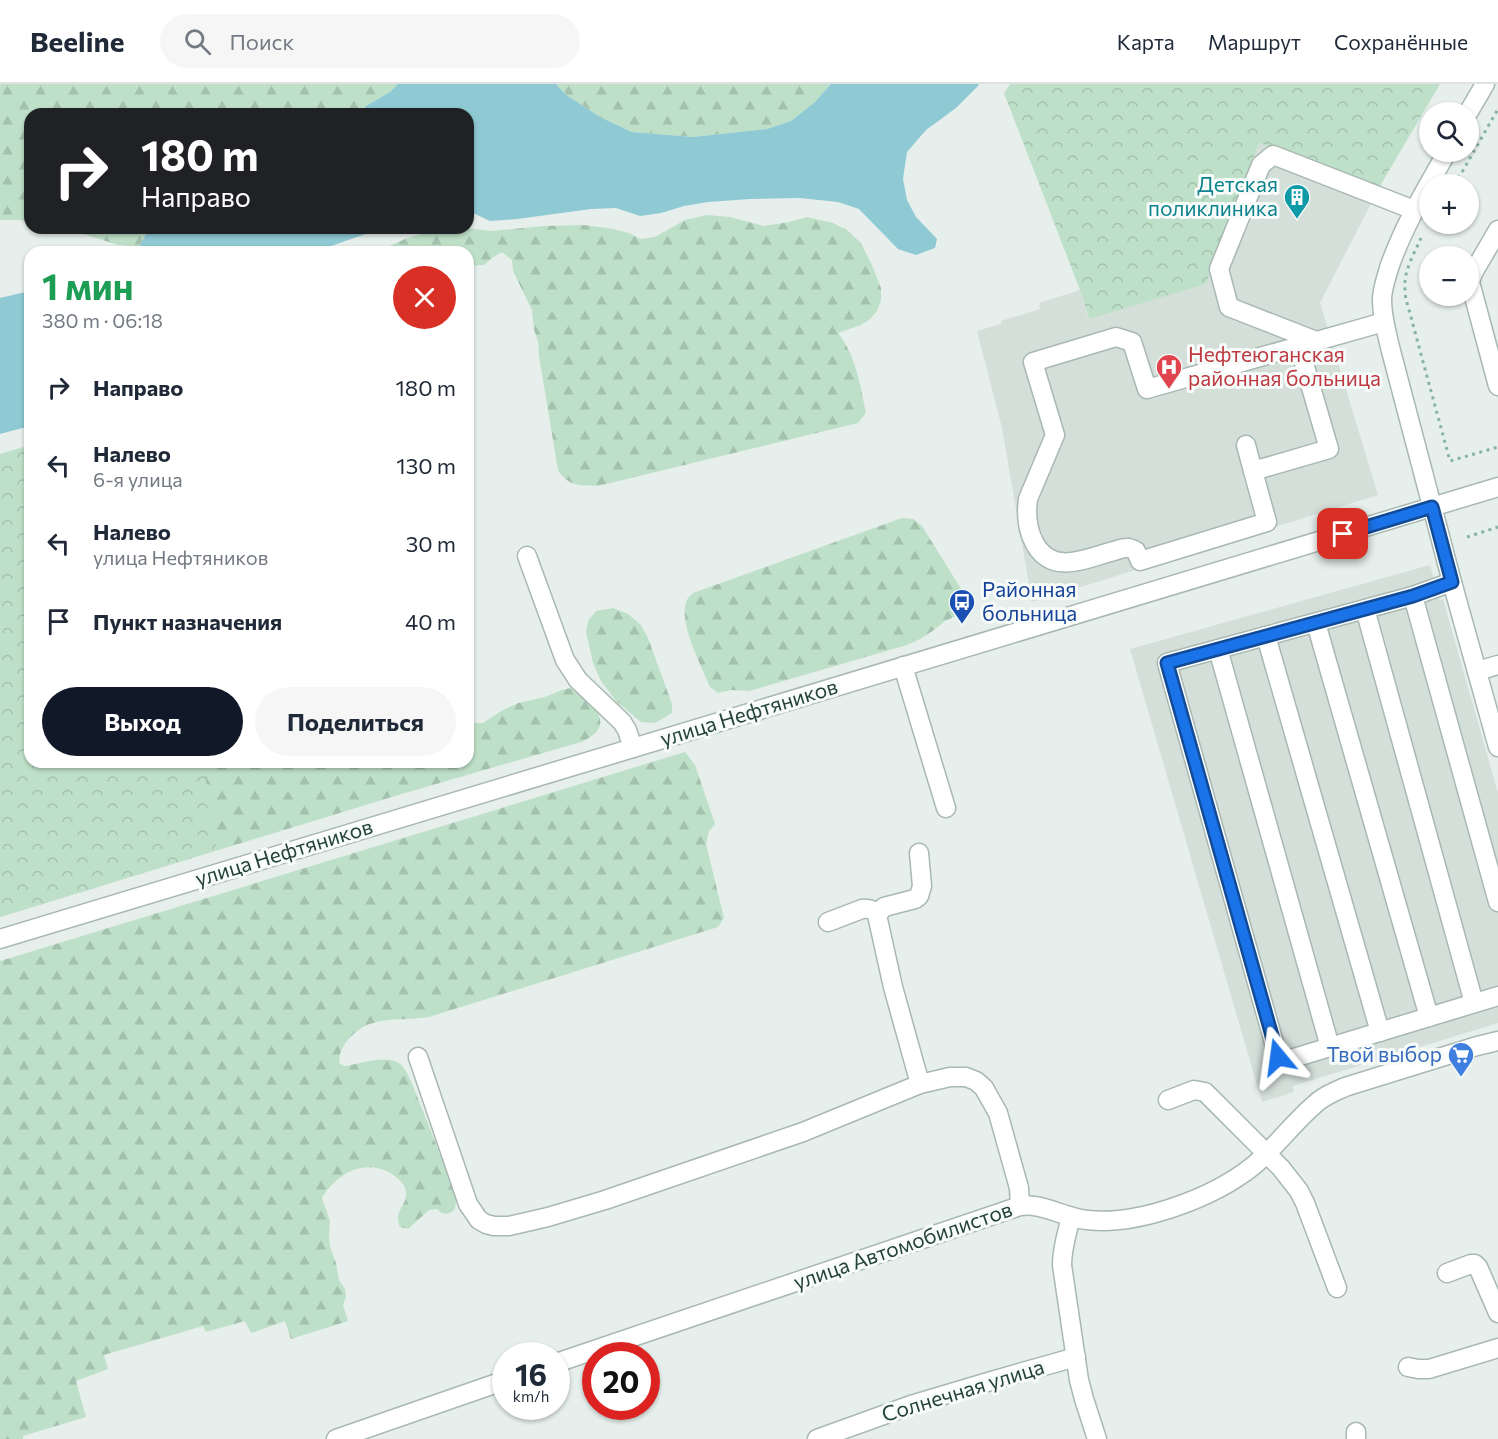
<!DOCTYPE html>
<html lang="ru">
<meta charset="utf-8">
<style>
:root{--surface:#fff;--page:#f6f6f7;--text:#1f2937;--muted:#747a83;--line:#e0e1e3;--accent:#111827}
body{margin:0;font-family:Commissioner,sans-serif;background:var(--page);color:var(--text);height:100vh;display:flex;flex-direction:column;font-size:22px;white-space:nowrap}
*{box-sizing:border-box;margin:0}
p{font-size:20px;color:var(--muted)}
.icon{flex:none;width:33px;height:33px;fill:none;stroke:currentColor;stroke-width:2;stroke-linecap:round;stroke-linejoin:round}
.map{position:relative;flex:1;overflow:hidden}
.sheet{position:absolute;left:24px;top:162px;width:450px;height:522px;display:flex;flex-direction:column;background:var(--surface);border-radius:18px;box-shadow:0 2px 4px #0004}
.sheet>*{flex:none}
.hud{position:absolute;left:24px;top:24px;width:450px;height:126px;border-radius:18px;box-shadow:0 2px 4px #0004;background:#202124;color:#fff;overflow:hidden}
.tools{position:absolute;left:1419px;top:18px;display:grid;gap:12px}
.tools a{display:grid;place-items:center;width:60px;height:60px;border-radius:50%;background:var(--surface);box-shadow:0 2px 4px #0004;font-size:30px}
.speed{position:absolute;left:492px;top:1258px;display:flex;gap:12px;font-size:30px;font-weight:700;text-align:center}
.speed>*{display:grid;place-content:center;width:78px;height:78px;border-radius:50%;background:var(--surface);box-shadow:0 2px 4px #0004;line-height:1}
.speed small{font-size:15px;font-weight:400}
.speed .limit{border:9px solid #d22;background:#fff;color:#111}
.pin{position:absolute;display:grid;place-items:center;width:51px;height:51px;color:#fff;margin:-26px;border-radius:12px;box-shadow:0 3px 9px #0006}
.me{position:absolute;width:66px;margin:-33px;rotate:344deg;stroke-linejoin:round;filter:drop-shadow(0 0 4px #0008)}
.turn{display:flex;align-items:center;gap:21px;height:126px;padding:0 18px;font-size:27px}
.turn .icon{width:78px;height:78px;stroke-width:2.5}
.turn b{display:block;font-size:42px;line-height:51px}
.round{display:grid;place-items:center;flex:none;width:63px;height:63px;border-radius:32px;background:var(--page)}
.summary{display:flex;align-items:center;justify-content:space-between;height:102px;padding:0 18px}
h1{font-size:36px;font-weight:700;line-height:45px;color:#1e9e55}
.button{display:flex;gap:12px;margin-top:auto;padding:12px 18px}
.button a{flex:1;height:69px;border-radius:36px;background:var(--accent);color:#fff;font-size:24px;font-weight:700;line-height:69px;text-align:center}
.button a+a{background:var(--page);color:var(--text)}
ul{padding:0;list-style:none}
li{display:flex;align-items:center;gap:18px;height:78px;padding:0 18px}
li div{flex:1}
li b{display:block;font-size:22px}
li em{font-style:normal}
header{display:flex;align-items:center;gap:36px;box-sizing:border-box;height:84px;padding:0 30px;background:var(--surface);border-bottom:2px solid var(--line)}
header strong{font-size:28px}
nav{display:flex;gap:33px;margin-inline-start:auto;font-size:21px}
.search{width:420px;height:54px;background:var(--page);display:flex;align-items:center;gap:15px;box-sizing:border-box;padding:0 21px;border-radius:33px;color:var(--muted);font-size:22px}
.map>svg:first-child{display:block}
</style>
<header>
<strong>Beeline</strong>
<div class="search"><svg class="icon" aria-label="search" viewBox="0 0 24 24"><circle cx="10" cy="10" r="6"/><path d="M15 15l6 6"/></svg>Поиск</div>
<nav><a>Карта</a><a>Маршрут</a><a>Сохранённые</a></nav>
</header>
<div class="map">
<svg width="1498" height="1355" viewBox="0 0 1498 1355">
<defs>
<pattern id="forest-firs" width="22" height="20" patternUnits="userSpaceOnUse" patternTransform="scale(1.5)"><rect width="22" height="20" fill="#bfe0c8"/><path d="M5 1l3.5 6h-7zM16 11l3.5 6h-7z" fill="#a4c1ad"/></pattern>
<pattern id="park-crowns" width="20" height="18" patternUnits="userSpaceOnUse" patternTransform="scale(1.5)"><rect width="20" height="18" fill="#bfe0c8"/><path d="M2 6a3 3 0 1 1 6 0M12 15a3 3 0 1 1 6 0" fill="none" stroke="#a4c1ad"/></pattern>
</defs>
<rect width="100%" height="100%" fill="#e6efeb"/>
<g fill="#d4dfda">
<polygon points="1259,59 1380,102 1320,219 1378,411 1032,518 1002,344 977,247 1001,240 1001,237 1040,225 1039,219 1080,206 1088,234 1206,200"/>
<polygon points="1430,481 1440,516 1443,515 1498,709 1498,939 1293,1002 1294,1008 1262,1018 1130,565"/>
</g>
<g fill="url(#forest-firs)">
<polygon points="0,0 398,0 390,8 366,22 361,30 30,30 30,138 20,136 0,136"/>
<polygon points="556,0 831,0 815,18 791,37 767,45 693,53 632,48 600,33 565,10"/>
<path d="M707,131L730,133L764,142L789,138L807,133L833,139L847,146L861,159L871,179L881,204V216L877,227L870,235L861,241L838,249C856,272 860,300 866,329L858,339L598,402C579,401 569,403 558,386L539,272L538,257L534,246L532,226L513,187L512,176L502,168L492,174L484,181L468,182V168H379L385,164L405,155L439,144H466L492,147L544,142L583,141L608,144L629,149L641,155L655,153L685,136Z"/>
<polygon points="65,144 149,144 139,163 118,161"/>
<path d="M902,434L913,435L922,442L968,516L969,525L963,529L945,537L934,546L920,555L907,561L749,607L731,606L718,609L710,603C702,583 677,537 687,516C688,513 691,511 693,509Z"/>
<polygon points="613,524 628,530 641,541 648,554 672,620 672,629 655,639 641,638 616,617 601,597 593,579 586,548 588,537 596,527"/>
<path d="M571,604C593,620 619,641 581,658L395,712L0,833V660L30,678H468V635L475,639H483L503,626L518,619L545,613L562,606Z"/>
<path d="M685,668L695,681L715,740L709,747L706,760L724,834L718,843L429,933C398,938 369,929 346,958C341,966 338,971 340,980L345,982C358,980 385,971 397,978C404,981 408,991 411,997L453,1103L456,1116L455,1125C449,1131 443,1132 437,1125L429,1126L408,1145L400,1143C392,1124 411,1121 405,1104C403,1098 395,1092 389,1088C363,1075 336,1090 322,1114L330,1137L329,1152L330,1163L336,1179L339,1196L345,1205L346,1213L343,1221L348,1237L291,1255L285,1237L251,1249L245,1237L206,1248L203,1242L104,1271L108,1285L76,1297L86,1333L23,1352V1355H0V877Z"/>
</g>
<g fill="url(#park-crowns)">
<polygon points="1010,0 1440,0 1380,102 1259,59 1206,200 1089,235 1080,206 1004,9"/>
<polygon points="30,361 30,678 203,678 217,766 0,833 0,370"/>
</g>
<g fill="#8ec9d4">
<polygon points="398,0 556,0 565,10 600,33 632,48 693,53 767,45 791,37 815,18 831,0 979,0 977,3 956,24 926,46 907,68 903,95 907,116 916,133 937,155 935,164 916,171 898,165 859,125 838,118 800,114 750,115 708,118 684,122 661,129 640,132 616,124 591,125 517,135 490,137 473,129 468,128 468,30 361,30 366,22 390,8"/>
<polygon points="149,144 383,144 328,163 323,168 132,168 139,163"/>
<polygon points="30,207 30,342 0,350 0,214"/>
</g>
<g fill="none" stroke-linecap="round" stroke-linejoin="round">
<g stroke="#a8b8b2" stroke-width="21">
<g id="minor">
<polyline points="1468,29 1485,0"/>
<path d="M1447,68C1426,105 1403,143 1389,184C1386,195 1382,205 1382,216C1382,233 1387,250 1391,267L1452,498L1498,663"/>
<polyline points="1498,146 1473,189 1470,198 1498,302"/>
<polyline points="1316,257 1229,223 1219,185 1261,81 1273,71 1414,126"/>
<path d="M1299,262L1329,365L1253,387L1267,438L1140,477L1136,467C1134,466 1131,464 1128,464C1124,463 1118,466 1114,467C1086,474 1053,492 1035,460C1027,446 1026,430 1028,415L1055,351L1033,278L1116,253L1132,258L1147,305L1384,238"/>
<polyline points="1246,361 1253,387"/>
<polyline points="527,472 565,576 578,596 622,638 627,646 633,664"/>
<polyline points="1452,498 1413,512 1167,579 1278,973 1284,977 1498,912"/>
<polyline points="1413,512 1498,818"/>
<polyline points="1365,525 1474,919"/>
<polyline points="1316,539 1429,933"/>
<polyline points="1266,552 1380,948"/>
<polyline points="1218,565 1330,963"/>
<polyline points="903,582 946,724"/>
<polyline points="1477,587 1498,581"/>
<polyline points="877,831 884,823 915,815 919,812 922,802 919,769"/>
<path d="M828,838L862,825C869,824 873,825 877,831L893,903L920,1000"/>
<polyline points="0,855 1498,403"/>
<polyline points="418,973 468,1120 479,1136 486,1140 494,1142 509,1142 548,1133 605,1116 803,1048 920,1000 950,993 966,993 976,997 984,1004 998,1029 1019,1104 1020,1122"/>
<polyline points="1168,1016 1194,1006 1205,1008 1281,1084 1299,1107 1305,1119 1337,1204"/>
<path d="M1071,1133C1067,1149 1062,1164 1062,1181L1079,1296L1084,1315L1097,1355"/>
<polyline points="1447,1189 1471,1180 1475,1180 1478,1183 1498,1229"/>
<path d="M556,1279L1020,1122C1024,1122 1030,1121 1034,1122C1051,1124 1068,1134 1087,1136C1138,1142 1213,1114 1253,1082C1275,1064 1292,1040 1314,1021C1323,1012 1334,1008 1345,1003L1477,962L1498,957"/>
<polyline points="1408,1283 1418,1285 1429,1285 1498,1264"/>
<polyline points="1356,1348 1356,1355"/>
<polyline points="336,1355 506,1296"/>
<polyline points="817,1355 914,1320 991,1297 1076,1273"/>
</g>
</g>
<g stroke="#86b3a5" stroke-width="3" stroke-dasharray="3 4.5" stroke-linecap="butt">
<polyline points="1453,100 1461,90 1498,25"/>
<path d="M1421,154C1414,170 1403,188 1405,206C1405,213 1407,219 1409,226L1450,377L1498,363"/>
<polyline points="1467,453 1498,443"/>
</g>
<use href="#minor" stroke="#fff" stroke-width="18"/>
</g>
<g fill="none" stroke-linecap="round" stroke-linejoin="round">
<g stroke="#114b97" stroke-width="15">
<polyline id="route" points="1278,973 1167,579 1413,512 1452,498 1432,423 1343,450"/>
</g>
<use href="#route" stroke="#1a73e8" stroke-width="10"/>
</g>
<defs>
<g id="building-pin" transform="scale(1.35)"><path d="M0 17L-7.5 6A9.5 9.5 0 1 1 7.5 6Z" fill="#0f9aa8" stroke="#f7fbf9"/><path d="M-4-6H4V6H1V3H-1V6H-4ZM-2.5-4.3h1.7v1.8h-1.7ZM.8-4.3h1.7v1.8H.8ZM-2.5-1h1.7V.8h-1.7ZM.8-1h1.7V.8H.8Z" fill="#fff"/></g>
<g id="hospital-pin" transform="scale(1.35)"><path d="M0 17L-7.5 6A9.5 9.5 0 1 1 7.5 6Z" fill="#e0444e" stroke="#f7fbf9"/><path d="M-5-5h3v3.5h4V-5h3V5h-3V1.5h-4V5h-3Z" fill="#fff"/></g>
<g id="bus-pin" transform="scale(1.35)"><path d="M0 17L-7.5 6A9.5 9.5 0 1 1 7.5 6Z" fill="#1a4fb4" stroke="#f7fbf9"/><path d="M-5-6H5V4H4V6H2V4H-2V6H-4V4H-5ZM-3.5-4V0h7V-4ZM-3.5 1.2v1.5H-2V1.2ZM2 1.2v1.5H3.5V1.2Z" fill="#fff"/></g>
<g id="supermarket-pin" transform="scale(1.35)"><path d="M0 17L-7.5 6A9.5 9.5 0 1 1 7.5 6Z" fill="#3f7fe0" stroke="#f7fbf9"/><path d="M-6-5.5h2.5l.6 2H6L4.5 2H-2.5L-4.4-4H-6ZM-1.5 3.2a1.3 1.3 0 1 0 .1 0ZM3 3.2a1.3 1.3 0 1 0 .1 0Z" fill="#fff"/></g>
</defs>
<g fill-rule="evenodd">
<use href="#building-pin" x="1297" y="113"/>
<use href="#hospital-pin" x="1169" y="283"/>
<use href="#bus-pin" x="962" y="518"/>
<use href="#supermarket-pin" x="1461" y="971"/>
</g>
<g text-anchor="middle" stroke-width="6" stroke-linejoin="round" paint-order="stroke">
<g font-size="21" fill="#0d838f" stroke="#f7fbf9" text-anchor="end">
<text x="1278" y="108">Детская<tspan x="1278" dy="24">поликлиника</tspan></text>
</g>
<g font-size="21" fill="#be3a42" stroke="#f7fbf9" text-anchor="start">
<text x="1188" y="278">Нефтеюганская<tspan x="1188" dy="24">районная больница</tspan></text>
</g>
<g font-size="21" fill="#164399" stroke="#f7fbf9" text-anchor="start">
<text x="982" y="513">Районная<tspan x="982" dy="24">больница</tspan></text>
</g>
<g font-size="21" fill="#24423a" stroke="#f7fbf9">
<text transform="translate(749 629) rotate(-17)" y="7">улица Нефтяников</text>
<text transform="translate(284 769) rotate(-17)" y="7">улица Нефтяников</text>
<text transform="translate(903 1162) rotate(-19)" y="7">улица Автомобилистов</text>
<text transform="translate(963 1307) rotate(-17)" y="7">Солнечная улица</text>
</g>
<g font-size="21" fill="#366cbe" stroke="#f7fbf9" text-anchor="end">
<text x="1442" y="978">Твой выбор</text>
</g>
</g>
</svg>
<div class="tools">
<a><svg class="icon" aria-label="search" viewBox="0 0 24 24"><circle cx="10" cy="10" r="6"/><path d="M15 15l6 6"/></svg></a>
<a>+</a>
<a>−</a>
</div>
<div class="speed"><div>16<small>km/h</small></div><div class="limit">20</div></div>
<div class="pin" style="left:1343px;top:450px;background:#d93025"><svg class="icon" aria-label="arrive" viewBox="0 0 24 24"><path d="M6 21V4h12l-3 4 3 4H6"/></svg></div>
<svg class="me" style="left:1278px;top:973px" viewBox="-20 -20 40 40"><path d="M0-17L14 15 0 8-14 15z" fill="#1a73e8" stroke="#fff" stroke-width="4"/></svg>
<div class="hud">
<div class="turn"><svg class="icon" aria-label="right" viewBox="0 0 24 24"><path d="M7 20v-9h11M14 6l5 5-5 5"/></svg><div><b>180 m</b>Направо</div></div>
</div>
<section class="sheet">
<div class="summary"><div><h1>1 мин</h1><p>380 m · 06:18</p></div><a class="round" style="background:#d93025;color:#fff"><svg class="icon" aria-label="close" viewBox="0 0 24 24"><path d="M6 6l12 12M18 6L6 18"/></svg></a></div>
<ul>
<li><svg class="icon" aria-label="right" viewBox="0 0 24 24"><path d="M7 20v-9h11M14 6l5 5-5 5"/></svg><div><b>Направо</b></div><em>180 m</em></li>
<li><svg class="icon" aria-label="left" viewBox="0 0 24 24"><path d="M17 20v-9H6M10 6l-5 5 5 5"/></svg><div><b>Налево</b><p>6-я улица</p></div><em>130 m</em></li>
<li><svg class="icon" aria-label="left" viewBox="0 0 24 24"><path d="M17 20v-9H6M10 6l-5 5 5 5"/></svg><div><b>Налево</b><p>улица Нефтяников</p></div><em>30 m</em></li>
<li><svg class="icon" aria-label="arrive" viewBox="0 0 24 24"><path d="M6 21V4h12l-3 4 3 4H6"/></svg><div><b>Пункт назначения</b></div><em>40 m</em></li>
</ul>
<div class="button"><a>Выход</a><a>Поделиться</a></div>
</section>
</div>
